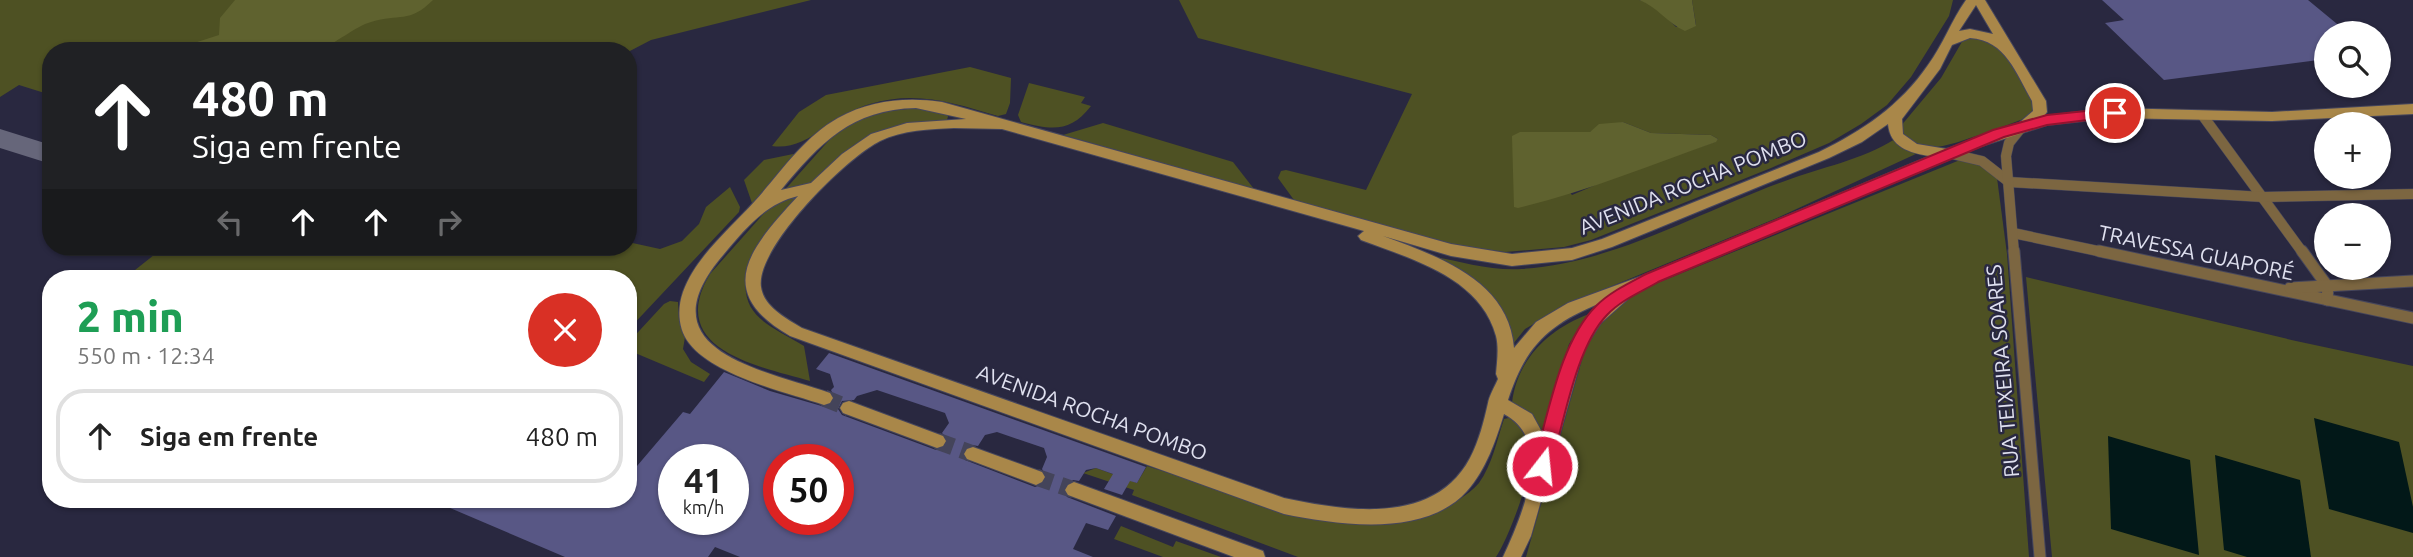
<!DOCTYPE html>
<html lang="pt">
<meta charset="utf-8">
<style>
:root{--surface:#fff;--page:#f2f2f2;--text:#222;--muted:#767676;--line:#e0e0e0}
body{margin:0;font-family:Ubuntu,sans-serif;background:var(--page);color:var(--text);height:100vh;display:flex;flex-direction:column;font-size:26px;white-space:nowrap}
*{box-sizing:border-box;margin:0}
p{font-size:23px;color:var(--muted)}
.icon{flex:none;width:38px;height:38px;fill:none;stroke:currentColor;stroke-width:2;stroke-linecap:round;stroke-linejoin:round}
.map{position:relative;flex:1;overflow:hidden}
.details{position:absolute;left:42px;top:270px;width:595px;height:238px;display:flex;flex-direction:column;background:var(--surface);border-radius:28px;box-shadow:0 2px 5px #0004}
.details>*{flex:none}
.hud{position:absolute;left:42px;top:42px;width:595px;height:214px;border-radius:28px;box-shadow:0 2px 5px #0004;background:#202124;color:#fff;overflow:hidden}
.tools{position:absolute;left:2314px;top:21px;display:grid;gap:14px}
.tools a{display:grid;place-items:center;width:77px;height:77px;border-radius:50%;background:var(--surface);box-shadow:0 2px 5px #0004;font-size:35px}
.speed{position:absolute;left:658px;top:444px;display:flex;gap:14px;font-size:35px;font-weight:700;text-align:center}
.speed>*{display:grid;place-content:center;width:91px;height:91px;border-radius:50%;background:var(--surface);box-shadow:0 2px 5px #0004;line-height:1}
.speed small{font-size:18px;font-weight:400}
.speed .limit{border:10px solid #d22;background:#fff;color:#111}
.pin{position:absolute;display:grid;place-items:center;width:60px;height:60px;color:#fff;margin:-30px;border:4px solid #fff;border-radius:50%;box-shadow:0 2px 7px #0007}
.me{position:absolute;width:77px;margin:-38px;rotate:16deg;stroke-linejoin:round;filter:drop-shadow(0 0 5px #0008)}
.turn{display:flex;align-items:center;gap:24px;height:147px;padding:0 35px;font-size:32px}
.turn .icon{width:91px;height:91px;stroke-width:2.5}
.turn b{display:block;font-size:49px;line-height:60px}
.lanes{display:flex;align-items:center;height:66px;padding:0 35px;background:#0003;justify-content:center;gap:35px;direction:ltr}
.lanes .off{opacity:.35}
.round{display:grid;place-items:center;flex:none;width:74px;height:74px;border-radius:37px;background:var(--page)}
.summary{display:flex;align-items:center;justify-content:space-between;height:119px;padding:0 35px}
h1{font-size:42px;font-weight:800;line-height:52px;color:#1e9e55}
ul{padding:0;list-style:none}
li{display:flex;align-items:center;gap:21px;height:94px;margin:0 14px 10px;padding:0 21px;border:4px solid var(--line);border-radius:28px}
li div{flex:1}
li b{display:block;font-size:26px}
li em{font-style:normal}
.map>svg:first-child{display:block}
</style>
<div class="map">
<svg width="2413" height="557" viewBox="0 0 2413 557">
<rect width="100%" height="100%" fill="#292840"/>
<g fill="#4e5123" fill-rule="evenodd">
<polygon points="0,0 811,0 651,40 628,52 51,51 51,95 19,85 0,97"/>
<path d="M1179,0H1639L1654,5L1676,27L1696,25L1692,0H1953L1949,16L1911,77L1887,105L1861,124L1829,143L1771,168L1591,240L1564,247L1505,252L1441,243L1294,200L1278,178L1281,171L1286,170L1366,190L1412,94L1198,38ZM1623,122L1651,133L1711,135L1718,139L1715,142L1619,175L1572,195L1520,132H1590Z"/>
<path d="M1968,37H1978L1999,46L2035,97L2034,114C2017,122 1999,128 1982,134C1956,142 1913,163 1900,127L1941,78L1963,40Z"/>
<path d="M970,67L1011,78L1010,103L1006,114L998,116C954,103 916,90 870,104C837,113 806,152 772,146L799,112L826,95Z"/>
<path d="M1029,83L1085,97L1081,103L1091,106C1070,133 1052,130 1021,122L1018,115Z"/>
<path d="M917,108L949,113L947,120C907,123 873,129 842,156L748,266C736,317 769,324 804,346L810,381C757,366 665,349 710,274L831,138L857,120L889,111Z"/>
<polygon points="1103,123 1233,162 1254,189 1063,135"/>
<path d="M1895,139L1918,153L1777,218L1566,305L1525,329L1513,344L1501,318L1432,256C1461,262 1492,271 1522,269C1615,263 1699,212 1785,181C1822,167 1862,160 1895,139Z"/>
<polygon points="803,152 753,206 744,180 764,160"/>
<polygon points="1960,160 1986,166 1997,178 2007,254 2029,557 1526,557 1589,335 1618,306 1645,288"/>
<polygon points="730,187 740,207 739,212 628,330 628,278 125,278 164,247 628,247 628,242 660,249 682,241 699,224 706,207"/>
<polygon points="2026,277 2296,341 2413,366 2413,557 2052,557"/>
<polygon points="670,301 678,302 679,320 685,337 683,349 691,362 710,374 704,382 628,350 628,343 664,304"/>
<path d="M1589,314L1569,344L1542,435L1531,413L1512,403C1517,359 1549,329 1589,314Z"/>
<path d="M1513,417C1518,424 1527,432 1530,440C1538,462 1509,538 1496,557H1298L1132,495L1134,490L1083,473L1096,468L1137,483L1147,466C1231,493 1412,557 1479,483C1492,465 1497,440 1504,419Z"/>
<polygon points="1121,526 1173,547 1176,541 1221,557 1163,557 1114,539"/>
</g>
<g fill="#5f622f">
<path d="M235,0H433C409,24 399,13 371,22C356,26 335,44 317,51H150L168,44H191L219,35L220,18Z"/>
<path d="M1639,0H1692L1696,26L1685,31C1667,23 1658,7 1639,0Z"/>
<path d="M1623,122L1651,133L1711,135L1718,139L1716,142C1650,165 1586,192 1518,208L1514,207L1512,136L1520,132H1590L1599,124Z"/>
</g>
<g fill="#021818">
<polygon points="2314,418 2399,442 2413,507 2413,533 2329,509"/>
<polygon points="2108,436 2190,460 2199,555 2111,529"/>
<polygon points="2215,455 2300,480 2311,557 2247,557 2224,550"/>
</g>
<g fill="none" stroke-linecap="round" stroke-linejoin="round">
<polygon fill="#66667a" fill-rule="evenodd" points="0,129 51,145 51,164 0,148"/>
</g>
<g fill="#585785" fill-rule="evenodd">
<polygon points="2102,0 2308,0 2348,33 2326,33 2326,59 2164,80 2105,23 2124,20"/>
<path d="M829,353L1146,467L1137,483L1130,481L1122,495L1104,489L1113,474L1096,468L1086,470L1079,481L1073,480L1063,489L1067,497L1116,516L1108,530L1086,523L1073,549L1093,557H740L715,547L708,557H565L429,499H628V462L637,466L683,412L690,414L724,372L770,391L825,407L831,405L835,399L831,390L834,387L830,374L816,369ZM877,390L945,413L949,423L942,433L948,440L945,447L936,450L842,415L838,409L842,401L854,400L857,396ZM997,432L1044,448L1047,457L1042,469L1047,478L1043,484L1035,487L965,460L962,455L965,448L972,445L978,446L985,435ZM674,460H733V520H674ZM779,460H838V520H779Z"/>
</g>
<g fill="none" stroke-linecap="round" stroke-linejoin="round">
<g stroke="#44445a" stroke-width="17" stroke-dasharray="17 9" stroke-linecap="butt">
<polyline points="824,398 849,408"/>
<polyline points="937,441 973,454"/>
<polyline points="1036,477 1074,490"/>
</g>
<g stroke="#46465c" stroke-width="11">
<g id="street-far1">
<polyline points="2203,116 2303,253"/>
<polyline points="1948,153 1982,161 2009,182"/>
<polyline points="2009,182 2263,197 2413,194"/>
<polyline points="2013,233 2107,253"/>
<polyline points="2014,253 2006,156 2009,143 2021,128"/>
</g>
</g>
<g stroke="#46465c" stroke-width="13">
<g id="street">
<polyline points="2014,251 2040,557"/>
<polyline points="2099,251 2413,318"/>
<polyline points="2302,251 2328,287 2327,300"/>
<polyline points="2290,288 2413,281"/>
</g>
</g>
<g stroke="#46465c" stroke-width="2">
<g id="secondary">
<path d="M1966,0H1985L2046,101L2047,112L2044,116L2112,108L2272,112L2413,104V114L2272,121L2112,118L2047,125L1979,147L1629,293L1628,299L1601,323L1584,349L1531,536L1521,557H1503C1522,516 1555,441 1504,414C1496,440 1486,470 1467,491C1425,538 1339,525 1284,514L790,336C711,291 752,246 798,196C765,204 745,229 724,254C641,350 760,369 830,393L833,398L830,403L824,405C786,392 714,376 689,343C678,329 677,309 683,292C696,256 730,229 755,201C781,172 804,137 838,118C871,100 906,97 942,102L1451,244L1512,254L1572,248L1602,239L1819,152C1862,131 1900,106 1928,65C1943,45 1951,21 1966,0ZM1976,5L1993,34L1970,29L1959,31ZM1970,38C2006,40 2016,74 2032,101L2033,111L2019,123L1947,149L1917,144L1903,134L1902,119L1940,69L1952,45ZM916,108L966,119L907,123L871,134L842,154L811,183L781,190C820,143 852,109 916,108ZM1888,124C1890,147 1909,153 1930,156L1647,274L1568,303L1536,322L1514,348C1509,280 1437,256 1383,236L1451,256L1512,266L1572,260L1612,247L1829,158L1862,142ZM954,128L1002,129L1364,231L1358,236L1361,240C1411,259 1480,277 1496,336C1499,348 1497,362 1496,374L1498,379C1495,386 1489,396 1488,403C1484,421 1479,441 1470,458C1434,526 1346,511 1284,498L802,328C786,318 764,307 761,287C755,248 846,158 880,141C903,130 930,129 954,128ZM1601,303C1564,338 1556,387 1543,434L1532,414L1508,400C1525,347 1548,324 1601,303Z"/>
<polygon points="849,401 943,436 946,441 943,446 937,448 843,413 840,408 843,403"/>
<polygon points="973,447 1042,472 1045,477 1042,482 1036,485 967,459 964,454 967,449"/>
<polygon points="1074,482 1263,551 1265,557 1234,557 1068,495 1065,490 1068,485"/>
</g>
</g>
<use href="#street-far1" stroke="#7c6641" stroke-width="10"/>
<use href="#street" stroke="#7c6641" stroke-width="11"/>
<use href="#secondary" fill="#a98749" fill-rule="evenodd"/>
</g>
<path fill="#e11d48" stroke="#92132f" stroke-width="2" d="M2115,108L2120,109V116L2047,125L2004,137L1658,282C1641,292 1621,300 1607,315C1576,347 1564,422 1551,466L1548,471L1542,474L1536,471L1533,466C1548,417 1559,343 1596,306C1610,292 1629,283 1646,274L1993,130L2047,115Z"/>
<g text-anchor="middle" stroke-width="5" stroke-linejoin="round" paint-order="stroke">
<g font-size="21" fill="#e0e1f0" stroke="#292840">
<text transform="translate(1693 183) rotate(-22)" y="7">AVENIDA ROCHA POMBO</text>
<text transform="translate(2196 253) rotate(12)" y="7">TRAVESSA GUAPORÉ</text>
<text transform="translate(2003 371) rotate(-95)" y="7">RUA TEIXEIRA SOARES</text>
<text transform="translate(1092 413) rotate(20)" y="7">AVENIDA ROCHA POMBO</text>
</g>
</g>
</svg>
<div class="tools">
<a><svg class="icon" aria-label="search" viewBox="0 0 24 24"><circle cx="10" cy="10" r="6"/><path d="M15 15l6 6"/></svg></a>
<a>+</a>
<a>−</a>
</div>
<div class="speed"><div>41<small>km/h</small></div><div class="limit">50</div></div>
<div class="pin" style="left:2115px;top:113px;background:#d93025"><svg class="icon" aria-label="arrive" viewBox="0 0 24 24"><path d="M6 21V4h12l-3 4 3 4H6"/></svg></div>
<svg class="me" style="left:1542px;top:466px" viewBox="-20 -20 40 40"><circle r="17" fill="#e11d48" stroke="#fff" stroke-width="3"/><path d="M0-11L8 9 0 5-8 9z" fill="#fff"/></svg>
<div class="hud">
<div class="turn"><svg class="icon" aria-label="ahead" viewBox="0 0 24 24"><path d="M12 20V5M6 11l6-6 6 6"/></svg><div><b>480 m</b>Siga em frente</div></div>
<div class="lanes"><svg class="icon off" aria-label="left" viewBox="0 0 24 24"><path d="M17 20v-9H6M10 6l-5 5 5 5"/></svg><svg class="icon" aria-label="ahead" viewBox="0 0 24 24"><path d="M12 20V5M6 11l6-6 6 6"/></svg><svg class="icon" aria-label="ahead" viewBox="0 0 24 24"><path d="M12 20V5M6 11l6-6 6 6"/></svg><svg class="icon off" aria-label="right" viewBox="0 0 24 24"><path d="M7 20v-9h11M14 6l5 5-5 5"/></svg></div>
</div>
<section class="details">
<div class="summary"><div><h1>2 min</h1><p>550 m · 12:34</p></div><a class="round" style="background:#d93025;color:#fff"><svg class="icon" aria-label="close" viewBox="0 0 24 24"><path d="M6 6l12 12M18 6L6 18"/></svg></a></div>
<ul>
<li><svg class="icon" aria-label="ahead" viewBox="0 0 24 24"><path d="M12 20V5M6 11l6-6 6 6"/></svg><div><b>Siga em frente</b></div><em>480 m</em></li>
</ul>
</section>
</div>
